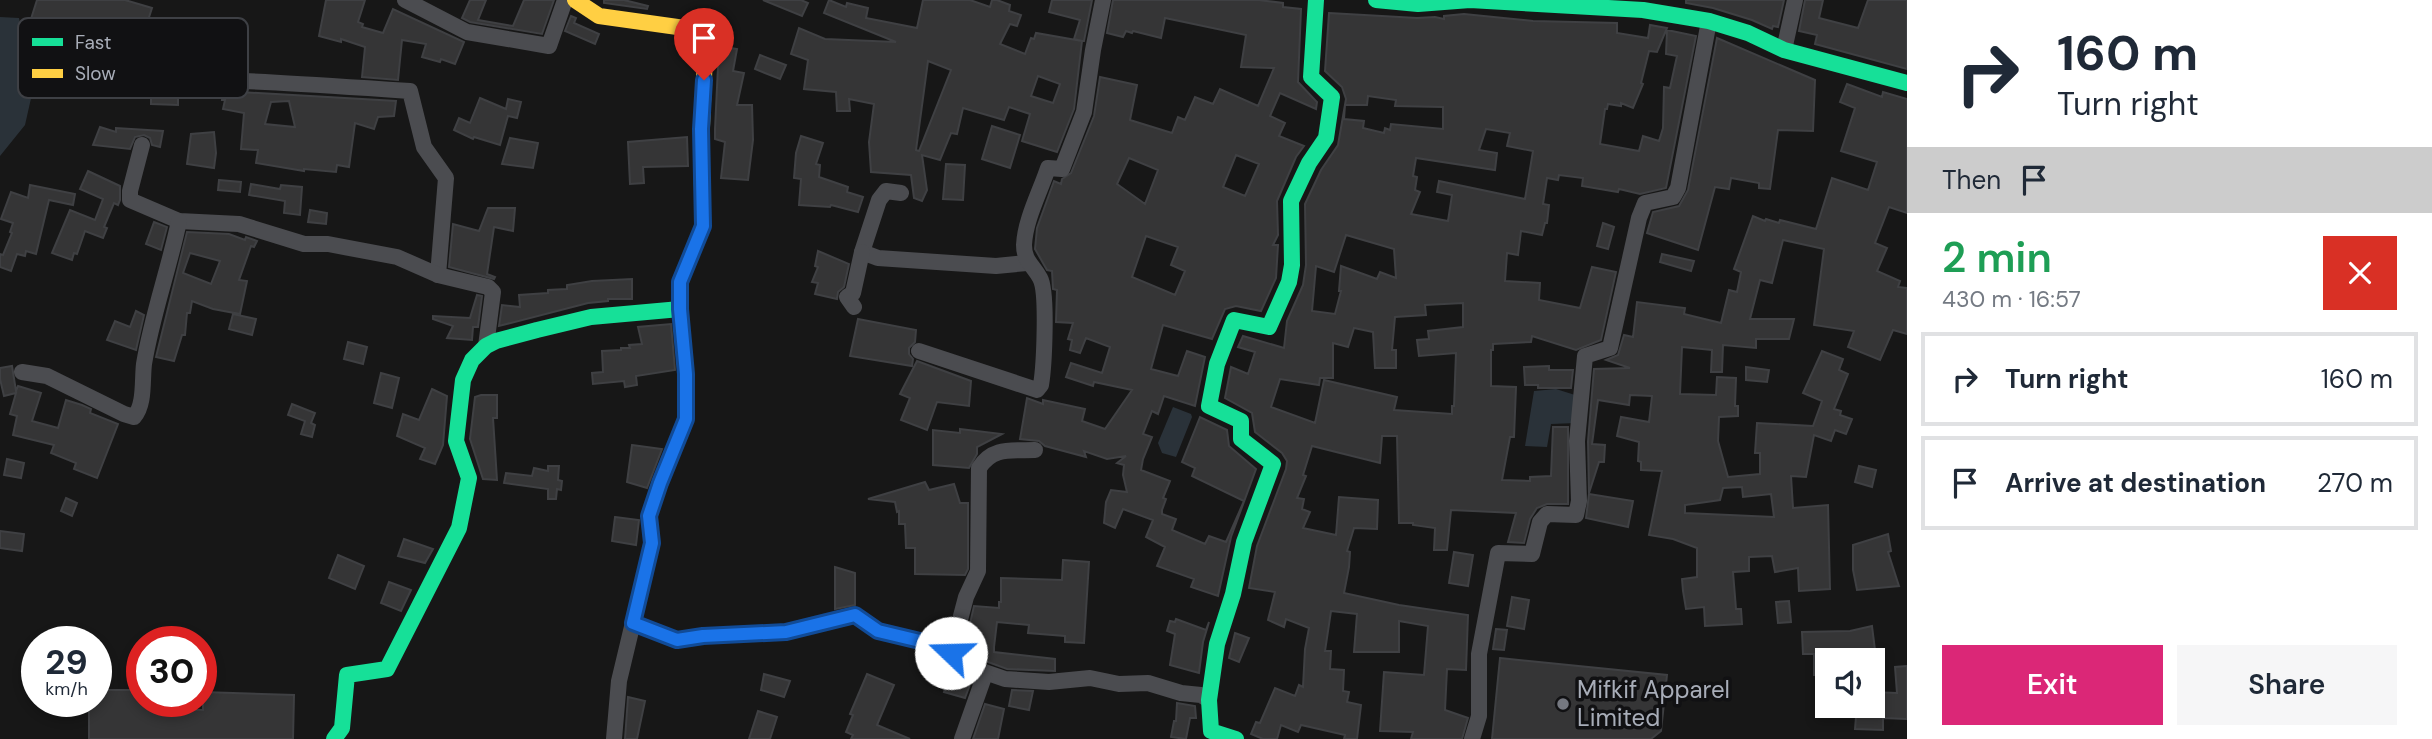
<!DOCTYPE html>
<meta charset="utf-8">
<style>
:root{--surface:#fff;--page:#f6f6f7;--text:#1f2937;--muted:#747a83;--line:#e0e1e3;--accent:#db2777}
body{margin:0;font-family:"DM Sans",sans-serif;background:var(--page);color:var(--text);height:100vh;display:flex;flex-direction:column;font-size:26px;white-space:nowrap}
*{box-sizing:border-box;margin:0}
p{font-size:23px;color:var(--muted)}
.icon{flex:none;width:38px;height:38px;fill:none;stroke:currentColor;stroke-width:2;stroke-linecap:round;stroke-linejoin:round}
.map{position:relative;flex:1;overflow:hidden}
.panel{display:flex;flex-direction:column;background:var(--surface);width:525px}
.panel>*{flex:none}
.guide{background:#fff;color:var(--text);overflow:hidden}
.tools{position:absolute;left:1815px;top:648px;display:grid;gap:14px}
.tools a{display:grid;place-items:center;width:70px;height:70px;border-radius:0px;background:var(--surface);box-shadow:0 4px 10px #0003;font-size:35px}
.speed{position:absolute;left:21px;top:626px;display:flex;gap:14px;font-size:35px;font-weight:700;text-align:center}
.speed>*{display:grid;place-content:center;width:91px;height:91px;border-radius:50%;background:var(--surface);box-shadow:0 4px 10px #0003;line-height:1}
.speed small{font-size:18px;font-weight:400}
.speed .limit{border:10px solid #d22;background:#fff;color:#111}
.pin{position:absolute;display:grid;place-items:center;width:60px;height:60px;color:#fff;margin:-72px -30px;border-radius:50% 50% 50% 0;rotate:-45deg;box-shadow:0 0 7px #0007}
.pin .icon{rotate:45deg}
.me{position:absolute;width:77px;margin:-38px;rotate:291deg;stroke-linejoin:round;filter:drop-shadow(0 0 5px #0008)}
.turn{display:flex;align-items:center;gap:24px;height:147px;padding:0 35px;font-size:32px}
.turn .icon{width:91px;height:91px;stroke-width:2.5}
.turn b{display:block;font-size:49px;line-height:60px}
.then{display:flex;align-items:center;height:66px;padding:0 35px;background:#0003;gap:14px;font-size:26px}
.round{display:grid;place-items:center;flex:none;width:74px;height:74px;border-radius:0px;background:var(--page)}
.head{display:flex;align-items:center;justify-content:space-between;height:119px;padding:0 35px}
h1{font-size:42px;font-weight:600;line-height:52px;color:#1e9e55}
.cta{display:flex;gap:14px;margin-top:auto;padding:14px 35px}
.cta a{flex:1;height:80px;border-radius:0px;background:var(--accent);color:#fff;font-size:28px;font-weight:600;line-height:80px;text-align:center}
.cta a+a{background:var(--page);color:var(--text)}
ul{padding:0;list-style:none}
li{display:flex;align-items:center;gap:21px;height:94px;margin:0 14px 10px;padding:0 21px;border:4px solid var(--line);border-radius:0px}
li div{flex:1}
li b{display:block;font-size:26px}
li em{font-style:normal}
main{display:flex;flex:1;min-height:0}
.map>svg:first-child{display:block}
</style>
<main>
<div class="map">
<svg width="1907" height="739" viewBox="0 0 1907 739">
<rect width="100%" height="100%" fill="#171717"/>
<g fill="#2a3239">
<polygon points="0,17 19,18 24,44 41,54 25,125 0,156"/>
<polygon points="1556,389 1575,395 1576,423 1551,424 1547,447 1525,446 1534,391"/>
<polygon points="1173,407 1191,414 1192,417 1176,457 1162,453 1158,443"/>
</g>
<g fill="#353536" stroke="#3f4043" stroke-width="2" fill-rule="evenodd">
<polygon points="37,0 125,0 152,8 143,36 183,42 179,68 171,68 133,55 124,83 114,80 125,46 58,26 56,31 30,22"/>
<polygon points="326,0 365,0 358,22 363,24 362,27 383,33 393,9 464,42 455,64 441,59 440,62 422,57 426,44 402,40 398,80 362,77 365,47 341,39 341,42 319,36"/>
<polygon points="470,0 486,0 478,20 513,26 524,0 554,0 542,34 470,22 462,18"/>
<polygon points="604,0 624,0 648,6 647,9 604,3"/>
<polygon points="763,0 801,0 808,3 802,16"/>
<path d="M829,0L846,7L847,3L868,8L866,18L917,28L923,0H970L990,7L992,0H997L1010,5L1009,11L1021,15L1017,26L1010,24L1000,44L1025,54L1031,38L1034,39L1036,33L1082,41L1074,39L1080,20L1049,12L1052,0H1092L1084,41H1082L1074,109L1057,152L1022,141L1030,114L1009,107L1004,120L963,108L957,134L951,133L940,160L922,155L927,190L922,201L914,198L911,175L871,172L869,142L874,104L849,99L850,111H837L836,92L804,89L808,60L791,54L799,28L825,39L896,42L824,13ZM928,61L951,70L919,151L916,150ZM1038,76L1060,84L1053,103L1031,96Z"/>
<path d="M1113,0H1259L1283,3V7L1301,9L1298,82L1317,102L1316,109L1280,93L1270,116L1285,123L1279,136L1304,146L1296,157L1277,201L1278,235L1273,245H1278L1276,278L1261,311L1236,306L1225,309L1212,339L1163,325L1151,369L1178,376L1187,351L1205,357L1195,406L1164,396L1158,414L1152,411L1143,434L1152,437L1143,459L1141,470L1170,481L1163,498L1166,499L1162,510V514L1176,519L1172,530L1205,544L1209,536L1226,542L1244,501L1192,476L1195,468L1182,462L1200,417L1227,430L1229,446L1256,469L1231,537L1218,596L1191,587L1194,579L1157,566L1165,547L1146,537L1153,520L1123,509L1115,528L1104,523L1106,502L1111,490L1127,492L1123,475L1124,465L1117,463L1126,456L1107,459L1084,451L1086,457L1045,446L1039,441L1020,439L1027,398L1043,404V400L1085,409L1082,421L1105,429L1132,390L1094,382L1093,386L1066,377L1071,363L1102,373L1110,347L1086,338L1080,353L1070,350L1072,340L1068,339L1073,323L1056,322L1057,290L1053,289L1052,271L1047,270L1035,249L1037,228L1054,181L1061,184L1062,179L1071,173L1094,116L1100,77L1137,85L1130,120L1172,133L1178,117L1185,120L1195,97L1213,104L1220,89L1258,106L1274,68L1241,67L1246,35L1165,18L1161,38L1133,31L1132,33L1126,31L1123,37L1107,33ZM1236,155L1259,164L1245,196L1223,187ZM1129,158L1158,170L1145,204L1117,184ZM1146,236L1178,247L1171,265L1185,271L1175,295L1132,277Z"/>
<polygon points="1686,0 1784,0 1778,27 1773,26 1772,29 1752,20 1713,8 1686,3"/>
<polygon points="1805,0 1823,0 1819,18 1858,28 1868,0 1907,0 1907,69 1815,44 1817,35 1799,31"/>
<path d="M1329,13L1417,18L1435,17L1444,19V16L1464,14L1533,21L1617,23V33L1648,38L1650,25L1667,28L1657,52L1649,51L1641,83L1643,84L1633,108L1621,103V106L1608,104L1607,109H1605L1600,144L1639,151L1643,136L1659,141L1663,128L1664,87L1670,88L1677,56L1666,54L1667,30L1696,36L1666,188L1640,194L1619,189L1618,192L1582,186L1583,178L1559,175L1558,180L1547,178L1543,204L1549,205L1547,223H1545L1542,235L1521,231L1518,255L1507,253L1505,281L1540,283L1539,300L1580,308L1592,267L1616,272L1601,340L1576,350L1532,336L1531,342L1493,344V350H1491V386L1516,387L1514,437H1510L1502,480L1530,481V477L1551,476L1553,427H1568V504H1547L1537,508L1530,519L1524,543L1508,542L1516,513L1451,510L1447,550H1434L1435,528L1413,525V523H1399L1397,436H1382L1380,463L1312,446L1303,475L1306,476L1297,498L1304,499L1302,509L1310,512L1303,528L1336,535L1339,497L1378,500L1377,529L1354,528L1347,551L1350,552L1349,567L1344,593L1399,605L1468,615L1466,670L1447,669L1445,710L1468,718L1462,739H1411L1413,732L1380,731L1384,672L1424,675L1428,626L1399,621V652H1354L1357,614L1331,611L1325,651H1331L1330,669L1344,670L1343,691L1349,692L1347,702L1361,705L1357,739H1344L1345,735L1301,725L1298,732L1281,725L1277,739H1263L1251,734L1256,722L1260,723L1275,688L1295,696L1299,685L1303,687L1305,649L1309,628L1286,619L1284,627L1268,620L1275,592L1249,588L1257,546L1286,469L1287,461L1282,453L1255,432L1252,413L1225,398L1231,367L1248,374L1255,352L1238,347L1243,336L1284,348L1287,321L1303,285L1306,265L1305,204L1321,170L1338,145L1346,99L1342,87L1325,71ZM1368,96L1396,100L1395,106L1443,107V129L1391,124L1390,130L1385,128L1384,133L1363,128L1364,121L1344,119L1345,105H1367ZM1486,129L1510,133L1507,146L1533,151L1525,199L1439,181L1437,192L1452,195L1448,221L1411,214L1420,192L1415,190L1417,177L1413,176L1416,158L1495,170L1497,153L1479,150ZM1346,235L1394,249L1396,278L1380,272L1377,279L1341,266L1339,291H1341L1335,314L1312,311L1316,266L1334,272ZM1463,303V327L1428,331L1429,339L1417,340L1419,356L1456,353L1454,406H1452V414L1394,410L1397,397L1324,380L1315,423L1271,407L1280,379L1319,385L1320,378H1333V343L1348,347L1354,328L1373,332L1375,368H1396V350H1392L1395,317L1426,315L1425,305Z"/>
<polygon points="571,16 576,18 574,23 599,34 595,44 565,31"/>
<polygon points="1717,38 1815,80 1813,131 1778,130 1770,189 1759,188 1759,183 1731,178 1729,189 1715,187 1698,250 1647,233 1653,212 1679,206 1688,190"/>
<polygon points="719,46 737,49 733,71 744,73 737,105 752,105 753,140 748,180 721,178 725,142 715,139 715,129"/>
<polygon points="760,55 786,65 780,79 755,69"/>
<path d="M1847,84L1882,97L1883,92L1907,99V213L1889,207L1875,243L1887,248L1877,271L1900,281L1898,287L1907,288V334L1893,330L1880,360L1848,347L1854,331L1814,325L1824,249L1783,240L1772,283L1760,280L1750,319H1794L1789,339H1756V348L1723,345L1722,372H1711L1712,350L1682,347L1680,394L1716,395L1717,377L1736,378L1735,406H1738V416L1719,417L1718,441L1728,477L1760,474V453H1755L1757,423L1813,426L1822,401L1803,393L1822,351L1843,359L1839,370L1848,374L1834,409L1841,411L1840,415L1852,419L1846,434L1835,430L1831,441L1814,435L1806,477L1791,476L1793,508L1828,505L1830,589L1799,591L1798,568L1775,572L1772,556L1749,557V571L1733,572L1736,609H1741L1742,624L1705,626L1704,607L1686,609L1683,591L1682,579L1697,577V548L1673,539L1649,535L1662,471L1641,470V462L1638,461L1639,442L1617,436L1621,417L1649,422L1652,396L1630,395L1629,405L1598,400L1592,444L1605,445L1604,462H1599L1589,493L1588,441L1594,369L1630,368L1606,360L1618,355L1624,335L1633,337L1637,302L1685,308L1684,314L1721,323L1729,290L1737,292L1741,272L1734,269L1753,216L1765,221L1766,219L1779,223L1780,220L1816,229L1832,178L1868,190L1877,162L1841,151L1855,108L1840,102ZM1742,487L1743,497L1771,494L1774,517L1685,513V505L1720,500L1723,488Z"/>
<polygon points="151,89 185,89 185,93 178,93 178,105 151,104"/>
<path d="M223,91L396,101L394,116L378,117L374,129L355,123L349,167L337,165L336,172L304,169V171L256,163L258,150L241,149L244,113L223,109L225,100H222ZM289,101L295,127L265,124L271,102Z"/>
<polygon points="480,98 506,109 508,99 521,102 517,118 508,116 500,145 474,137 473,139 454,130 459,118 470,123"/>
<polygon points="992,126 1020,135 1010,168 982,159"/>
<polygon points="100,127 116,132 116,128 163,131 160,147 152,145 150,138 144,135 135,137 130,149 93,145"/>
<polygon points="214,132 216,153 214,168 187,164 191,134"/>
<polygon points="801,136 823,143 816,164 820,165 819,177 848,187 847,192 863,197 858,212 831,205 830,207 799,205 801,179 794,178 796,153"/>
<polygon points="687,137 688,166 643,167 644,183 630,184 628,142"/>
<polygon points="510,138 538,143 533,168 502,164"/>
<polygon points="946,164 965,165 963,200 943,199"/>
<polygon points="88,171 120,186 120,200 118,205 114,203 104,227 107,228 103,238 85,231 77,254 74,253 72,260 52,253 70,210 95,220 103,199 80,189"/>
<polygon points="219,180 241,182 240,192 218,190"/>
<polygon points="251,184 280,189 281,185 302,187 300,215 284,213 285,201 249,195"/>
<polygon points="30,185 75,194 73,205 49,200 36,254 26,251 25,256 17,254 11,271 0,267 0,254 3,255 12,233 10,232 13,223 1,219 11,192 28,198"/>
<polygon points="488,208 515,208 513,231 494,227 487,274 495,277 494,279 449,267 453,224 479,231"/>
<polygon points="310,210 327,213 326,224 308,222"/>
<polygon points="154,222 167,227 161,250 146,244"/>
<polygon points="1603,223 1614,227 1608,249 1597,246"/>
<path d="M187,232L229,234L245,240L246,237L257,241L254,247L251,246L239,280L247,281L240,314L213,309L192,301L190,313H187L185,335H182L174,361L156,357ZM190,253L220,261L211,284L183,273Z"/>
<polygon points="818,251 849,264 844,287 838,292 837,299 815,294 818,283 812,282 818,267 815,266"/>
<polygon points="1662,254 1694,261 1691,271 1660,262"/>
<polygon points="632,279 632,299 608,299 608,301 588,303 499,326 502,305 520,307 519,295 548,293 548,290 567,289 567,285 592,281"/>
<polygon points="477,295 482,296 478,327 473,327 472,340 447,338 453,326 433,319 433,316 470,318"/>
<polygon points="136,311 144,315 136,350 107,340 115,321 130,327"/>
<polygon points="233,314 256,319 252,335 229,329"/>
<polygon points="858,319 916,330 915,342 909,348 909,354 913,359 912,366 850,356"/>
<polygon points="671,324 675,370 636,376 637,385 625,387 624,381 593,384 592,373 603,372 602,351 621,350 621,348 630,348 629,345 642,344 638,327"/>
<polygon points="348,342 367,347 363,364 344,359"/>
<polygon points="917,361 971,381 969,406 937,402 927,430 901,420 910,398 900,394"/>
<polygon points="12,366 16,391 18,386 41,393 32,421 58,428 66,400 82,405 91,409 90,413 118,424 97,478 74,469 76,463 51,453 54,445 13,435 17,416 10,414 16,393 4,396 0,379 0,368"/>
<polygon points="1549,366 1549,370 1573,370 1571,388 1538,388 1538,385 1525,385 1524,367"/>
<polygon points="1746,367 1769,370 1767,382 1746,380"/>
<polygon points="381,373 399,378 392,408 374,403"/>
<polygon points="432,389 447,396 443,445 435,464 420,459 425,448 397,436 403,414 419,420"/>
<polygon points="481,395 497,395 497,418 493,418 497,480 483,479 470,439 475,397"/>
<polygon points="292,404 315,413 311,423 315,425 312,437 301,434 305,421 288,415"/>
<polygon points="960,429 1002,434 977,447 977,454 969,468 933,465 933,430 960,433"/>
<polygon points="632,445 662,449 647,488 627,482"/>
<polygon points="7,459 24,463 21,478 4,475"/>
<polygon points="548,466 559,466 558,480 562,481 561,490 557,489 556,499 548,499 548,489 504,483 506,473 532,476 534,468 548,471"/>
<polygon points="1859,466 1876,470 1872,487 1855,482"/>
<polygon points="925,482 929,490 954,484 960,503 968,503 968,569 965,575 915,574 915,548 906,548 905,524 899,524 899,511 897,512 895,502 868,499"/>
<polygon points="1589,494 1633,501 1628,527 1586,518"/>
<polygon points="66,498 77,503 72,516 61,511"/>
<polygon points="615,517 639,520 636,545 612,541"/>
<polygon points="0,531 24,534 22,551 0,548"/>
<polygon points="1888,534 1891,551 1888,552 1899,586 1857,590 1853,570 1853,545"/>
<polygon points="404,539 433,549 425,563 398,556"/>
<polygon points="1454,552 1473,555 1468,586 1449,583"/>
<polygon points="338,555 364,566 355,589 329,578"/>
<polygon points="1063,560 1089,562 1084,643 1065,642 1065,636 1028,633 1029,625 997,622 994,647 994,652 1055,659 1055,671 1007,669 980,659 964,650 974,606 999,608 999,602 1001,602 1001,578 1062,580"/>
<polygon points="835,567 855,573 855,605 835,609"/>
<polygon points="389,582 411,590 401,611 381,603"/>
<polygon points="1512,597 1529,600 1524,629 1507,626"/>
<polygon points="1789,601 1791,622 1778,623 1776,602"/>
<polygon points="1176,619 1206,630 1209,622 1203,642 1199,673 1170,665 1175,634 1167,631 1170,621 1175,622"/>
<polygon points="1872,626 1875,650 1864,652 1864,660 1826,660 1826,675 1814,675 1814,654 1803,654 1802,632 1850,631"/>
<polygon points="1496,629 1507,630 1504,650 1493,649"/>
<polygon points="1235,633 1249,638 1239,662 1229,658"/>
<polygon points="1500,658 1667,675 1661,731 1651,739 1492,739"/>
<polygon points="1907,666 1907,719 1883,718 1883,730 1855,729 1857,705 1872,705 1872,692 1897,693 1895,667"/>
<polygon points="952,667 972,679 965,698 944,692"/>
<polygon points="764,674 790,681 784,697 761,690"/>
<polygon points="867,674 894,685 877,725 910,739 851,739 853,735 846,732 853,715 850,714"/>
<polygon points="96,690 142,690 142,702 167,702 167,709 203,710 203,692 294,695 293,739 89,739 89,702 96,702"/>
<polygon points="1012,690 1033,691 1029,710 1009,706"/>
<polygon points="628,697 645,701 637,739 625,739"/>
<polygon points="1177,703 1195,706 1196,718 1190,718 1186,739 1171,737 1174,721 1176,721"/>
<polygon points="985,704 1004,709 998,739 973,739"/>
<polygon points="758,711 777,717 770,739 749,739"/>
</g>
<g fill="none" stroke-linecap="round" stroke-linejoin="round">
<g stroke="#4b4c50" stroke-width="16">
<polyline points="405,0 467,32 549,46 565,0"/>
<polyline points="1784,50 1795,0"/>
<path d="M142,78C232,79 321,85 410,91L424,147L446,178L438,275"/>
<polyline points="142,145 130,191 130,200 179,221 239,224 304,244 328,244 397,257 438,275 488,287 493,292 486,346"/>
<polyline points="901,193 886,191 879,200 862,252 878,258 996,266 1027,263"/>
<polyline points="854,307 847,297 853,293 862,252"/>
<path d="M919,351L1037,390L1041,385C1044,367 1048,292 1040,278C1033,265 1024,261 1024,245C1025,220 1040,192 1048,168L1062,169L1084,112L1093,50L1103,0"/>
<path d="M22,372L47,376L124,414L134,417C145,405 142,380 144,364C152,315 169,269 179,221"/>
<polyline points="633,623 677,640 703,636 786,632 855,615 878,631 945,647 951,654 976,669 1005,679 1049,682 1090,678 1119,684 1148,683 1181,693 1201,695 1209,700"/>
<path d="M951,654L966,597L978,571L979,468C993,446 1012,451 1035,450"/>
<polyline points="614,739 619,681 652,543 649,516 660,483 686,419 686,374 680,309"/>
<polyline points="962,739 985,674 976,669"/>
<polyline points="1472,739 1479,716 1479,654 1498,553 1532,554 1540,522 1547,514 1576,515 1579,501 1577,441 1585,356 1610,348 1639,218 1645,203 1673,197 1678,188 1709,21"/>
</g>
<g stroke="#16e098" stroke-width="16">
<polyline points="1376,0 1418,4 1470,0 1643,10 1709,21 1748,33 1784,50 1907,83"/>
<polyline points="334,739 342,728 347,675 387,669 459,528 469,478 456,441 463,380 472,360 486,346 496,341 537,330 591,317 680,309 680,282 703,226 701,151"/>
<polyline points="1236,739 1211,731 1209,700 1217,644 1233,594 1244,542 1273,464 1241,439 1241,421 1209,406 1217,364 1234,320 1269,327 1289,282 1292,265 1291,201 1309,163 1326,138 1332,97 1311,77 1316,0"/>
</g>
<polyline stroke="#ffcf43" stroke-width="16" points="575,0 599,16 706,31 701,151"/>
</g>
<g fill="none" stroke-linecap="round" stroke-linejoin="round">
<g stroke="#114b97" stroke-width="18">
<polyline id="route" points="704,80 701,129 703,226 680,282 680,309 686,374 686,419 660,483 649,516 652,543 633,623 677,640 703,636 786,632 855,615 878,631 945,647 951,653"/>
</g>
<use href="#route" stroke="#1a73e8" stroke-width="12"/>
</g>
<circle fill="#757880" stroke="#111113" stroke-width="2.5" cx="1563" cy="704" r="7"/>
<g text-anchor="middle" stroke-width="7" stroke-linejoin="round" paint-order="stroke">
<g font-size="24" fill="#a8adb8" stroke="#111113" text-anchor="start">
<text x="1577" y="698">Mifkif Apparel<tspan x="1577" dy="28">Limited</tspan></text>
</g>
</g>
<rect x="18" y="18" width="230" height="80" rx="10" fill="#111113" stroke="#3e4045" stroke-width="2"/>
<rect x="32" y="38" width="31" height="8" fill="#16e098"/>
<rect x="32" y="69" width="31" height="9" fill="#ffcf43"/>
<g font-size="19" fill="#a8adb8">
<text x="75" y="49">Fast</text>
<text x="75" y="80">Slow</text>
</g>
</svg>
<div class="tools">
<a><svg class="icon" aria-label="sound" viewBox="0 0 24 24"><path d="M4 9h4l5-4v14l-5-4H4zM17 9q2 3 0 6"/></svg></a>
</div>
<div class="speed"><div>29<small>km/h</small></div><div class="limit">30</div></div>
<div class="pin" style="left:704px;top:80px;background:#d93025"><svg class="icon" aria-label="arrive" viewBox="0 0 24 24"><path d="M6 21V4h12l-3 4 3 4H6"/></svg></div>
<svg class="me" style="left:951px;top:653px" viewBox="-20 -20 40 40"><circle r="19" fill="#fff"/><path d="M0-13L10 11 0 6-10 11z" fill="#1a73e8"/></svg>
</div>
<section class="panel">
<div class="guide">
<div class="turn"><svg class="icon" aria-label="right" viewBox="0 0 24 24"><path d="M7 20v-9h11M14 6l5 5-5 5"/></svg><div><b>160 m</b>Turn right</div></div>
<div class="then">Then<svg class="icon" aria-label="arrive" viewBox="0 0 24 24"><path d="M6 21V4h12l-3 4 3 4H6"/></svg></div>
</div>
<div class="head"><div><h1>2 min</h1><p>430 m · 16:57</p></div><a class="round" style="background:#d93025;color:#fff"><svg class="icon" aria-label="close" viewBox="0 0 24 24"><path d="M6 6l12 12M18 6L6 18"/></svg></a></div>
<ul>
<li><svg class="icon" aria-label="right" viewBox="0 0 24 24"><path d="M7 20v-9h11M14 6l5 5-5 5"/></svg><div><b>Turn right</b></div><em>160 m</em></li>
<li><svg class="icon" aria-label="arrive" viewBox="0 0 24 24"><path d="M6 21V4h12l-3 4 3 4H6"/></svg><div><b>Arrive at destination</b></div><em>270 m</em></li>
</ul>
<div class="cta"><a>Exit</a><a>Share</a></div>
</section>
</main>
